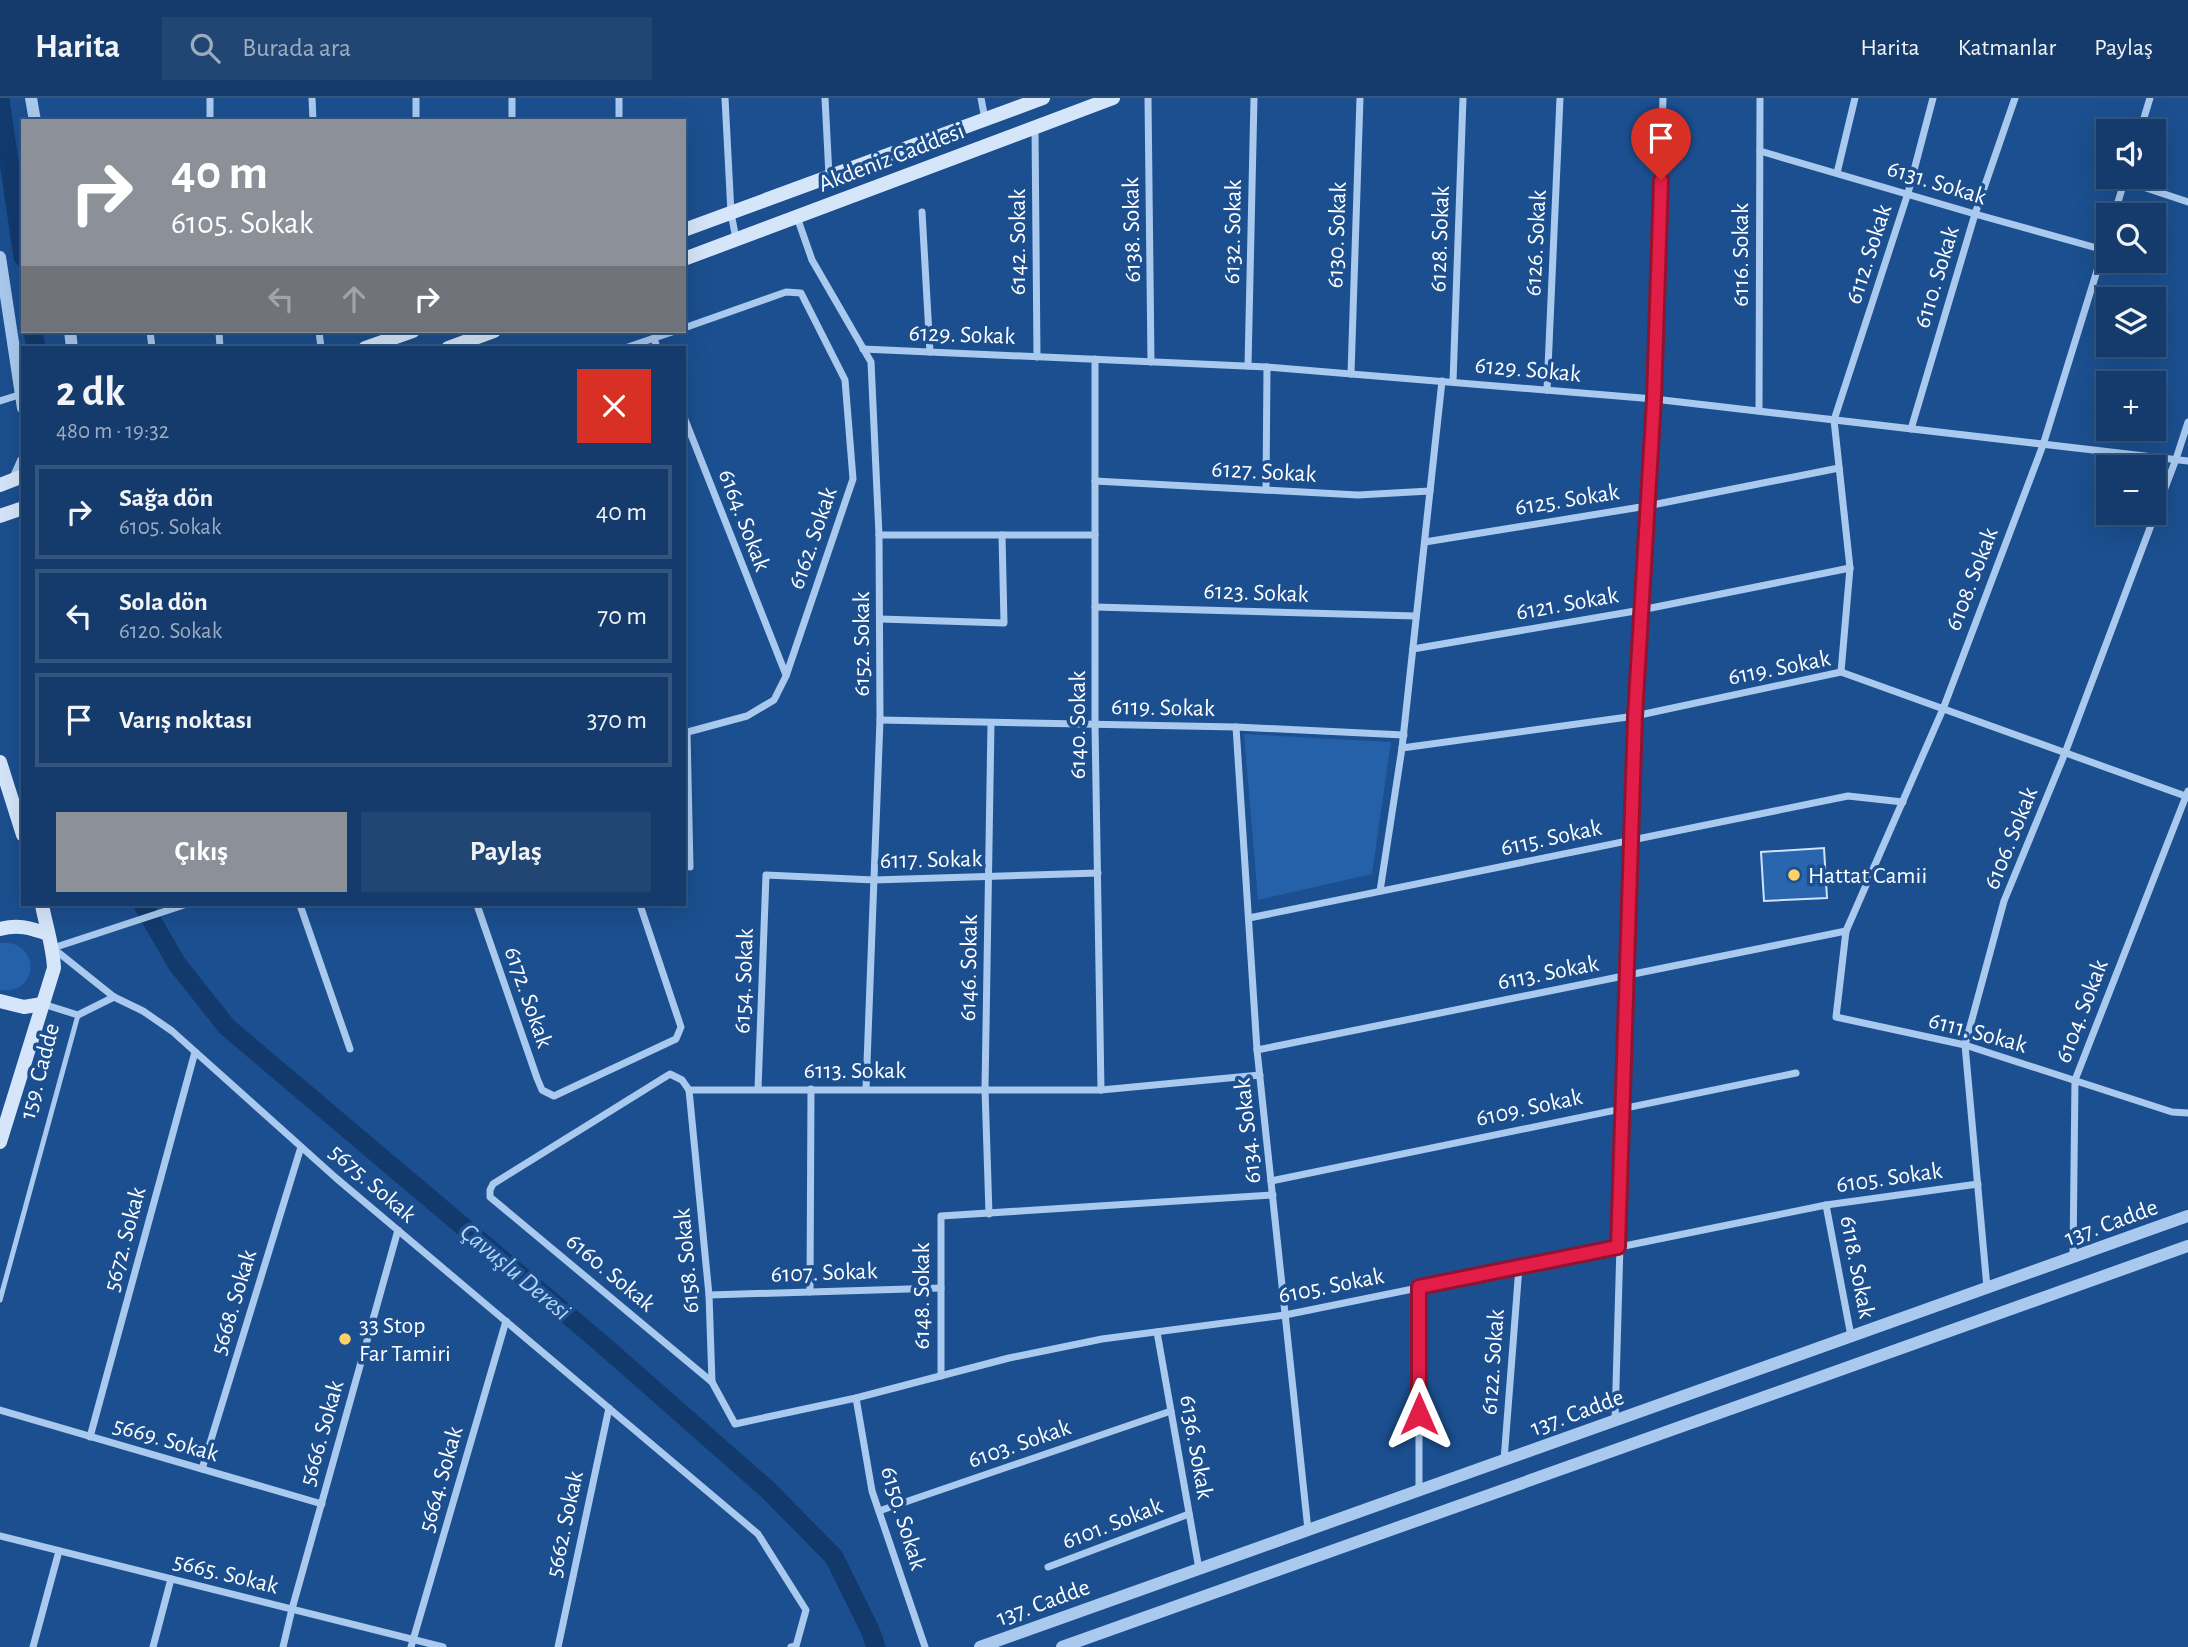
<!DOCTYPE html>
<html lang="tr">
<meta charset="utf-8">
<style>
:root{--surface:#143b6b;--page:#214673;--text:#f1f3f6;--muted:#9dadc1;--line:#33557e;--accent:#8c9099}
body{margin:0;font-family:"Alegreya Sans",sans-serif;background:var(--page);color:var(--text);height:100vh;display:flex;flex-direction:column;font-size:26px;white-space:nowrap}
*{box-sizing:border-box;margin:0}
p{font-size:23px;color:var(--muted)}
.icon{flex:none;width:38px;height:38px;fill:none;stroke:currentColor;stroke-width:2;stroke-linecap:round;stroke-linejoin:round}
.map{position:relative;flex:1;overflow:hidden}
.panel{position:absolute;left:21px;top:248px;width:665px;height:560px;display:flex;flex-direction:column;background:var(--surface);border-radius:0px;box-shadow:0 7px 28px #0002,0 0 0 2px var(--line)}
.panel>*{flex:none}
.top-card{position:absolute;left:21px;top:21px;width:665px;height:214px;border-radius:0px;box-shadow:0 7px 28px #0002,0 0 0 2px var(--line);background:#8c9099;color:#fff;overflow:hidden}
.fabs{position:absolute;left:2096px;top:21px;display:grid;gap:14px}
.fabs a{display:grid;place-items:center;width:70px;height:70px;border-radius:0px;background:var(--surface);box-shadow:0 7px 28px #0002,0 0 0 2px var(--line);font-size:35px}
.pin{position:absolute;display:grid;place-items:center;width:60px;height:60px;color:#fff;margin:-72px -30px;border-radius:50% 50% 50% 0;rotate:-45deg;box-shadow:0 0 7px #0007}
.pin .icon{rotate:45deg}
.me{position:absolute;width:77px;margin:-38px;rotate:0deg;stroke-linejoin:round;filter:drop-shadow(0 0 5px #0008)}
.turn{display:flex;align-items:center;gap:24px;height:147px;padding:0 35px;font-size:32px}
.turn .icon{width:91px;height:91px;stroke-width:2.5}
.turn b{display:block;font-size:49px;line-height:60px}
.lanes{display:flex;align-items:center;height:66px;padding:0 35px;background:#0003;justify-content:center;gap:35px;direction:ltr}
.lanes .off{opacity:.35}
.round{display:grid;place-items:center;flex:none;width:74px;height:74px;border-radius:0px;background:var(--page)}
.headline{display:flex;align-items:center;justify-content:space-between;height:119px;padding:0 35px}
h1{font-size:42px;font-weight:700;line-height:52px}
.action{display:flex;gap:14px;margin-top:auto;padding:14px 35px}
.action a{flex:1;height:80px;border-radius:0px;background:var(--accent);color:#fff;font-size:28px;font-weight:700;line-height:80px;text-align:center}
.action a+a{background:var(--page);color:var(--text)}
ul{padding:0;list-style:none}
li{display:flex;align-items:center;gap:21px;height:94px;margin:0 14px 10px;padding:0 21px;border:4px solid var(--line);border-radius:0px}
li div{flex:1}
li b{display:block;font-size:26px}
li em{font-style:normal}
header{display:flex;align-items:center;gap:42px;box-sizing:border-box;height:98px;padding:0 35px;background:var(--surface);border-bottom:2px solid var(--line)}
header strong{font-size:33px}
nav{display:flex;gap:38px;margin-inline-start:auto;font-size:24px}
.search{width:490px;height:63px;background:var(--page);display:flex;align-items:center;gap:18px;box-sizing:border-box;padding:0 24px;border-radius:0px;color:var(--muted);font-size:26px}
.map>svg:first-child{display:block}
</style>
<header>
<strong>Harita</strong>
<div class="search"><svg class="icon" aria-label="search" viewBox="0 0 24 24"><circle cx="10" cy="10" r="6"/><path d="M15 15l6 6"/></svg>Burada ara</div>
<nav><a>Harita</a><a>Katmanlar</a><a>Paylaş</a></nav>
</header>
<div class="map">
<svg width="2188" height="1549" viewBox="0 0 2188 1549">
<rect width="100%" height="100%" fill="#1b4f8f"/>
<g fill="#2461a8">
<polygon points="1244,636 1391,644 1372,776 1258,802"/>
<path d="M0,845C41,841 40,898 0,892Z"/>
</g>
<g fill="none" stroke-linecap="round" stroke-linejoin="round">
<g stroke="#123a6d" stroke-width="19">
<polyline points="0,2 23,159"/>
<polyline points="33,233 36,250"/>
<polyline points="143,807 177,866 227,929 602,1246 768,1392 834,1459 870,1532 876,1549"/>
</g>
</g>
<polygon fill="#2a66ad" stroke="#cfe3fa" stroke-width="2" points="1824,750 1827,800 1764,803 1761,754"/>
<g fill="none" stroke-linecap="round" stroke-linejoin="round">
<polyline stroke="#a9c9ee" stroke-width="5" points="0,1202 78,917"/>
<g stroke="#a9c9ee" stroke-width="7">
<polyline points="312,0 313,23"/>
<polyline points="725,0 731,115 736,141"/>
<polyline points="825,0 829,78"/>
<polyline points="981,0 985,21"/>
<polyline points="1148,0 1151,264"/>
<polyline points="210,23 210,0"/>
<polyline points="416,23 416,0"/>
<polyline points="512,23 512,0"/>
<polyline points="619,23 619,0"/>
<polyline points="1035,29 1037,259"/>
<polyline points="2140,33 2150,0"/>
<polyline points="1760,53 1975,116 2104,152"/>
<polyline points="1837,75 1855,0"/>
<polyline points="2125,83 2188,104"/>
<polyline points="922,114 930,254"/>
<polyline points="2114,117 2125,81"/>
<polyline points="797,119 812,162 871,264 879,437 880,622 866,991"/>
<polyline points="2109,134 2043,347 1943,611 1846,833 1836,919 1965,947 2172,1014 2188,1015"/>
<polyline points="684,230 786,194 801,195 845,282 853,381 786,578 774,602 747,618 684,635"/>
<polyline points="150,233 152,250"/>
<polyline points="219,233 220,250"/>
<polyline points="319,233 321,250"/>
<polyline points="654,240 657,250"/>
<polyline points="625,250 675,233"/>
<polyline points="863,251 1267,269 1654,301 2188,363"/>
<polyline points="1095,261 1095,627 1101,992"/>
<polyline points="1248,268 1254,0"/>
<polyline points="1351,276 1360,0"/>
<polyline points="1453,284 1463,0"/>
<polyline points="1547,292 1560,0"/>
<polyline points="0,303 22,296"/>
<polyline points="1759,313 1760,0"/>
<polyline points="684,319 786,577"/>
<polyline points="1911,331 1975,116 2015,0"/>
<polyline points="1095,383 1358,397 1430,393"/>
<polyline points="1266,392 1267,269"/>
<polyline points="879,437 1095,437"/>
<polyline points="1425,444 1647,408 1839,370"/>
<polyline points="1095,509 1416,518"/>
<polyline points="880,521 1004,525 1002,437"/>
<polyline points="1413,551 1641,512 1850,470"/>
<polyline points="1841,574 1850,470 1834,322 1908,95 1933,0"/>
<polyline points="880,622 1236,629 1404,637"/>
<polyline points="1236,629 1257,952 1308,1432"/>
<polyline points="687,634 690,769"/>
<polyline points="1402,650 1635,618 1841,574 2188,699"/>
<polyline points="1380,793 1402,650 1442,283"/>
<polyline points="300,807 350,951"/>
<polyline points="477,807 537,980 542,992 554,998 676,941 681,929 640,807"/>
<polyline points="1249,820 1848,698 1903,704"/>
<polyline points="53,850 184,807"/>
<polyline points="54,851 114,899 143,913 172,933 336,1080 758,1436 806,1512 796,1548 791,1549"/>
<polyline points="43,906 78,917 114,899"/>
<polyline points="1257,952 1846,833"/>
<polyline points="758,991 766,777 874,782 1098,775"/>
<polyline points="689,992 709,1197 712,1284 735,1326 856,1300 1009,1260 1102,1241 1285,1217 1826,1107 1978,1086"/>
<polyline points="689,992 1101,992 1260,977"/>
<polyline points="689,992 682,982 670,976 493,1086 490,1092 490,1099 712,1284"/>
<polyline points="1271,1083 1796,975"/>
<polyline points="1826,1107 1851,1238"/>
<polyline points="989,1116 985,991 991,625"/>
<polyline points="2073,1159 2075,982 2188,693"/>
<polyline points="1987,1190 1965,947 2004,803 2065,655 2176,361 2188,324"/>
<polyline points="810,1194 811,991"/>
<polyline points="709,1197 941,1190"/>
<polyline points="1157,1234 1199,1471"/>
<polyline points="941,1278 941,1118 1273,1097"/>
<polyline points="856,1300 872,1393 925,1549"/>
<polyline points="0,1312 322,1406"/>
<polyline points="1615,1323 1635,618 1654,301 1663,0"/>
<polyline points="90,1339 195,954"/>
<polyline points="1504,1362 1519,1169"/>
<polyline points="202,1371 301,1049"/>
<polyline points="1419,1393 1419,1189"/>
<polyline points="879,1413 1171,1313"/>
<polyline points="0,1438 443,1549"/>
<polyline points="1048,1469 1189,1416"/>
<polyline points="33,1549 59,1453"/>
<polyline points="153,1549 171,1481"/>
<polyline points="283,1549 292,1511 398,1132"/>
<polyline points="411,1549 506,1223"/>
<polyline points="558,1549 609,1310"/>
</g>
<g stroke="#a9c9ee" stroke-width="12">
<polyline points="31,0 35,23"/>
<polyline points="0,159 23,310"/>
<polyline points="70,233 72,250"/>
<polyline points="15,381 23,363"/>
<polyline points="980,1549 2188,1118"/>
<polyline points="1062,1549 2188,1148"/>
</g>
<g stroke="#d6e6fa" stroke-width="14">
<polyline points="684,132 1043,0"/>
<polyline points="684,161 1113,0"/>
<polyline points="365,250 413,233"/>
<polyline points="448,250 494,233"/>
<polyline points="0,387 23,378"/>
<polyline points="0,418 23,410"/>
<polyline points="0,664 23,737"/>
<path d="M0,831C18,826 31,830 48,836"/>
<polyline points="0,903 24,909 42,906"/>
<path d="M0,1044L54,870C53,848 46,828 42,807"/>
</g>
</g>
<g fill="none" stroke-linecap="round" stroke-linejoin="round">
<g stroke="#92132f" stroke-width="18">
<polyline id="route" points="1419,1316 1419,1189 1618,1149 1635,618 1654,301 1661,82"/>
</g>
<use href="#route" stroke="#e11d48" stroke-width="12"/>
</g>
<g fill="#ffd166" stroke="#1b4f8f" stroke-width="2.5">
<circle cx="1794" cy="777" r="7"/>
<circle cx="345" cy="1241" r="7"/>
</g>
<g text-anchor="middle" stroke-width="7" stroke-linejoin="round" paint-order="stroke">
<g font-size="24" fill="#fff" stroke="#1b4f8f">
<text transform="translate(891 59) rotate(-21)" y="8">Akdeniz Caddesi</text>
<text transform="translate(1937 84) rotate(17)" y="8">6131. Sokak</text>
<text transform="translate(1131 132) rotate(-91)" y="8">6138. Sokak</text>
<text transform="translate(1232 134) rotate(-89)" y="8">6132. Sokak</text>
<text transform="translate(1336 137) rotate(-88)" y="8">6130. Sokak</text>
<text transform="translate(1439 141) rotate(-88)" y="8">6128. Sokak</text>
<text transform="translate(1017 144) rotate(-90)" y="8">6142. Sokak</text>
<text transform="translate(1535 145) rotate(-87)" y="8">6126. Sokak</text>
<text transform="translate(1868 156) rotate(-72)" y="8">6112. Sokak</text>
<text transform="translate(1740 157) rotate(-90)" y="8">6116. Sokak</text>
<text transform="translate(1936 179) rotate(-73)" y="8">6110. Sokak</text>
<text transform="translate(962 236) rotate(2)" y="8">6129. Sokak</text>
<text transform="translate(1528 271) rotate(5)" y="8">6129. Sokak</text>
<text transform="translate(1264 373) rotate(3)" y="8">6127. Sokak</text>
<text transform="translate(1567 401) rotate(-9)" y="8">6125. Sokak</text>
<text transform="translate(745 422) rotate(69)" y="8">6164. Sokak</text>
<text transform="translate(812 440) rotate(-71)" y="8">6162. Sokak</text>
<text transform="translate(1971 481) rotate(-69)" y="8">6108. Sokak</text>
<text transform="translate(1256 494) rotate(2)" y="8">6123. Sokak</text>
<text transform="translate(1567 505) rotate(-10)" y="8">6121. Sokak</text>
<text transform="translate(861 546) rotate(-90)" y="8">6152. Sokak</text>
<text transform="translate(1779 569) rotate(-11)" y="8">6119. Sokak</text>
<text transform="translate(1163 609) rotate(1)" y="8">6119. Sokak</text>
<text transform="translate(1077 627) rotate(-90)" y="8">6140. Sokak</text>
<text transform="translate(1551 739) rotate(-12)" y="8">6115. Sokak</text>
<text transform="translate(2010 740) rotate(-68)" y="8">6106. Sokak</text>
<text transform="translate(931 761) rotate(-1)" y="8">6117. Sokak</text>
<text transform="translate(968 870) rotate(-89)" y="8">6146. Sokak</text>
<text transform="translate(1548 874) rotate(-11)" y="8">6113. Sokak</text>
<text transform="translate(743 883) rotate(-88)" y="8">6154. Sokak</text>
<text transform="translate(529 899) rotate(71)" y="8">6172. Sokak</text>
<text transform="translate(2081 913) rotate(-69)" y="8">6104. Sokak</text>
<text transform="translate(1978 934) rotate(15)" y="8">6111. Sokak</text>
<text x="855" y="980">6113. Sokak</text>
<text transform="translate(39 973) rotate(-75)" y="8">159. Cadde</text>
<text transform="translate(1529 1009) rotate(-12)" y="8">6109. Sokak</text>
<text transform="translate(1247 1033) rotate(-96)" y="8">6134. Sokak</text>
<text transform="translate(1889 1079) rotate(-8)" y="8">6105. Sokak</text>
<text transform="translate(373 1085) rotate(41)" y="8">5675. Sokak</text>
<text transform="translate(2111 1124) rotate(-20)" y="8">137. Cadde</text>
<text transform="translate(124 1141) rotate(-75)" y="8">5672. Sokak</text>
<text transform="translate(686 1163) rotate(-95)" y="8">6158. Sokak</text>
<text transform="translate(1858 1169) rotate(79)" y="8">6118. Sokak</text>
<text transform="translate(611 1174) rotate(40)" y="8">6160. Sokak</text>
<text transform="translate(824 1174) rotate(-2)" y="8">6107. Sokak</text>
<text transform="translate(1331 1187) rotate(-11)" y="8">6105. Sokak</text>
<text transform="translate(921 1198) rotate(-90)" y="8">6148. Sokak</text>
<text transform="translate(233 1204) rotate(-73)" y="8">5668. Sokak</text>
<text transform="translate(1492 1264) rotate(-86)" y="8">6122. Sokak</text>
<text transform="translate(1577 1314) rotate(-20)" y="8">137. Cadde</text>
<text transform="translate(321 1335) rotate(-74)" y="8">5666. Sokak</text>
<text transform="translate(166 1341) rotate(16)" y="8">5669. Sokak</text>
<text transform="translate(1019 1345) rotate(-19)" y="8">6103. Sokak</text>
<text transform="translate(1197 1349) rotate(80)" y="8">6136. Sokak</text>
<text transform="translate(440 1381) rotate(-74)" y="8">5664. Sokak</text>
<text transform="translate(904 1420) rotate(73)" y="8">6150. Sokak</text>
<text transform="translate(1112 1425) rotate(-21)" y="8">6101. Sokak</text>
<text transform="translate(564 1426) rotate(-78)" y="8">5662. Sokak</text>
<text transform="translate(226 1475) rotate(14)" y="8">5665. Sokak</text>
<text transform="translate(1043 1504) rotate(-20)" y="8">137. Cadde</text>
</g>
<g font-size="24" fill="#fff" stroke="#1b4f8f" text-anchor="start">
<text x="1808" y="785">Hattat Camii</text>
<text x="359" y="1235">33 Stop<tspan x="359" dy="28">Far Tamiri</tspan></text>
</g>
<g font-size="26" font-style="italic" fill="#b5d3f5" stroke="#1b4f8f">
<text transform="translate(516 1173) rotate(40)" y="9">Çavuşlu Deresi</text>
</g>
</g>
</svg>
<div class="fabs">
<a><svg class="icon" aria-label="sound" viewBox="0 0 24 24"><path d="M4 9h4l5-4v14l-5-4H4zM17 9q2 3 0 6"/></svg></a>
<a><svg class="icon" aria-label="search" viewBox="0 0 24 24"><circle cx="10" cy="10" r="6"/><path d="M15 15l6 6"/></svg></a>
<a><svg class="icon" aria-label="layers" viewBox="0 0 24 24"><path d="M12 4l9 5-9 5-9-5zM3 14l9 5 9-5"/></svg></a>
<a>+</a>
<a>−</a>
</div>
<div class="pin" style="left:1661px;top:82px;background:#d93025"><svg class="icon" aria-label="arrive" viewBox="0 0 24 24"><path d="M6 21V4h12l-3 4 3 4H6"/></svg></div>
<svg class="me" style="left:1419px;top:1316px" viewBox="-20 -20 40 40"><path d="M0-17L14 15 0 8-14 15z" fill="#e11d48" stroke="#fff" stroke-width="4"/></svg>
<div class="top-card">
<div class="turn"><svg class="icon" aria-label="right" viewBox="0 0 24 24"><path d="M7 20v-9h11M14 6l5 5-5 5"/></svg><div><b>40 m</b>6105. Sokak</div></div>
<div class="lanes"><svg class="icon off" aria-label="left" viewBox="0 0 24 24"><path d="M17 20v-9H6M10 6l-5 5 5 5"/></svg><svg class="icon off" aria-label="ahead" viewBox="0 0 24 24"><path d="M12 20V5M6 11l6-6 6 6"/></svg><svg class="icon" aria-label="right" viewBox="0 0 24 24"><path d="M7 20v-9h11M14 6l5 5-5 5"/></svg></div>
</div>
<section class="panel">
<div class="headline"><div><h1>2 dk</h1><p>480 m · 19:32</p></div><a class="round" style="background:#d93025;color:#fff"><svg class="icon" aria-label="close" viewBox="0 0 24 24"><path d="M6 6l12 12M18 6L6 18"/></svg></a></div>
<ul>
<li><svg class="icon" aria-label="right" viewBox="0 0 24 24"><path d="M7 20v-9h11M14 6l5 5-5 5"/></svg><div><b>Sağa dön</b><p>6105. Sokak</p></div><em>40 m</em></li>
<li><svg class="icon" aria-label="left" viewBox="0 0 24 24"><path d="M17 20v-9H6M10 6l-5 5 5 5"/></svg><div><b>Sola dön</b><p>6120. Sokak</p></div><em>70 m</em></li>
<li><svg class="icon" aria-label="arrive" viewBox="0 0 24 24"><path d="M6 21V4h12l-3 4 3 4H6"/></svg><div><b>Varış noktası</b></div><em>370 m</em></li>
</ul>
<div class="action"><a>Çıkış</a><a>Paylaş</a></div>
</section>
</div>
